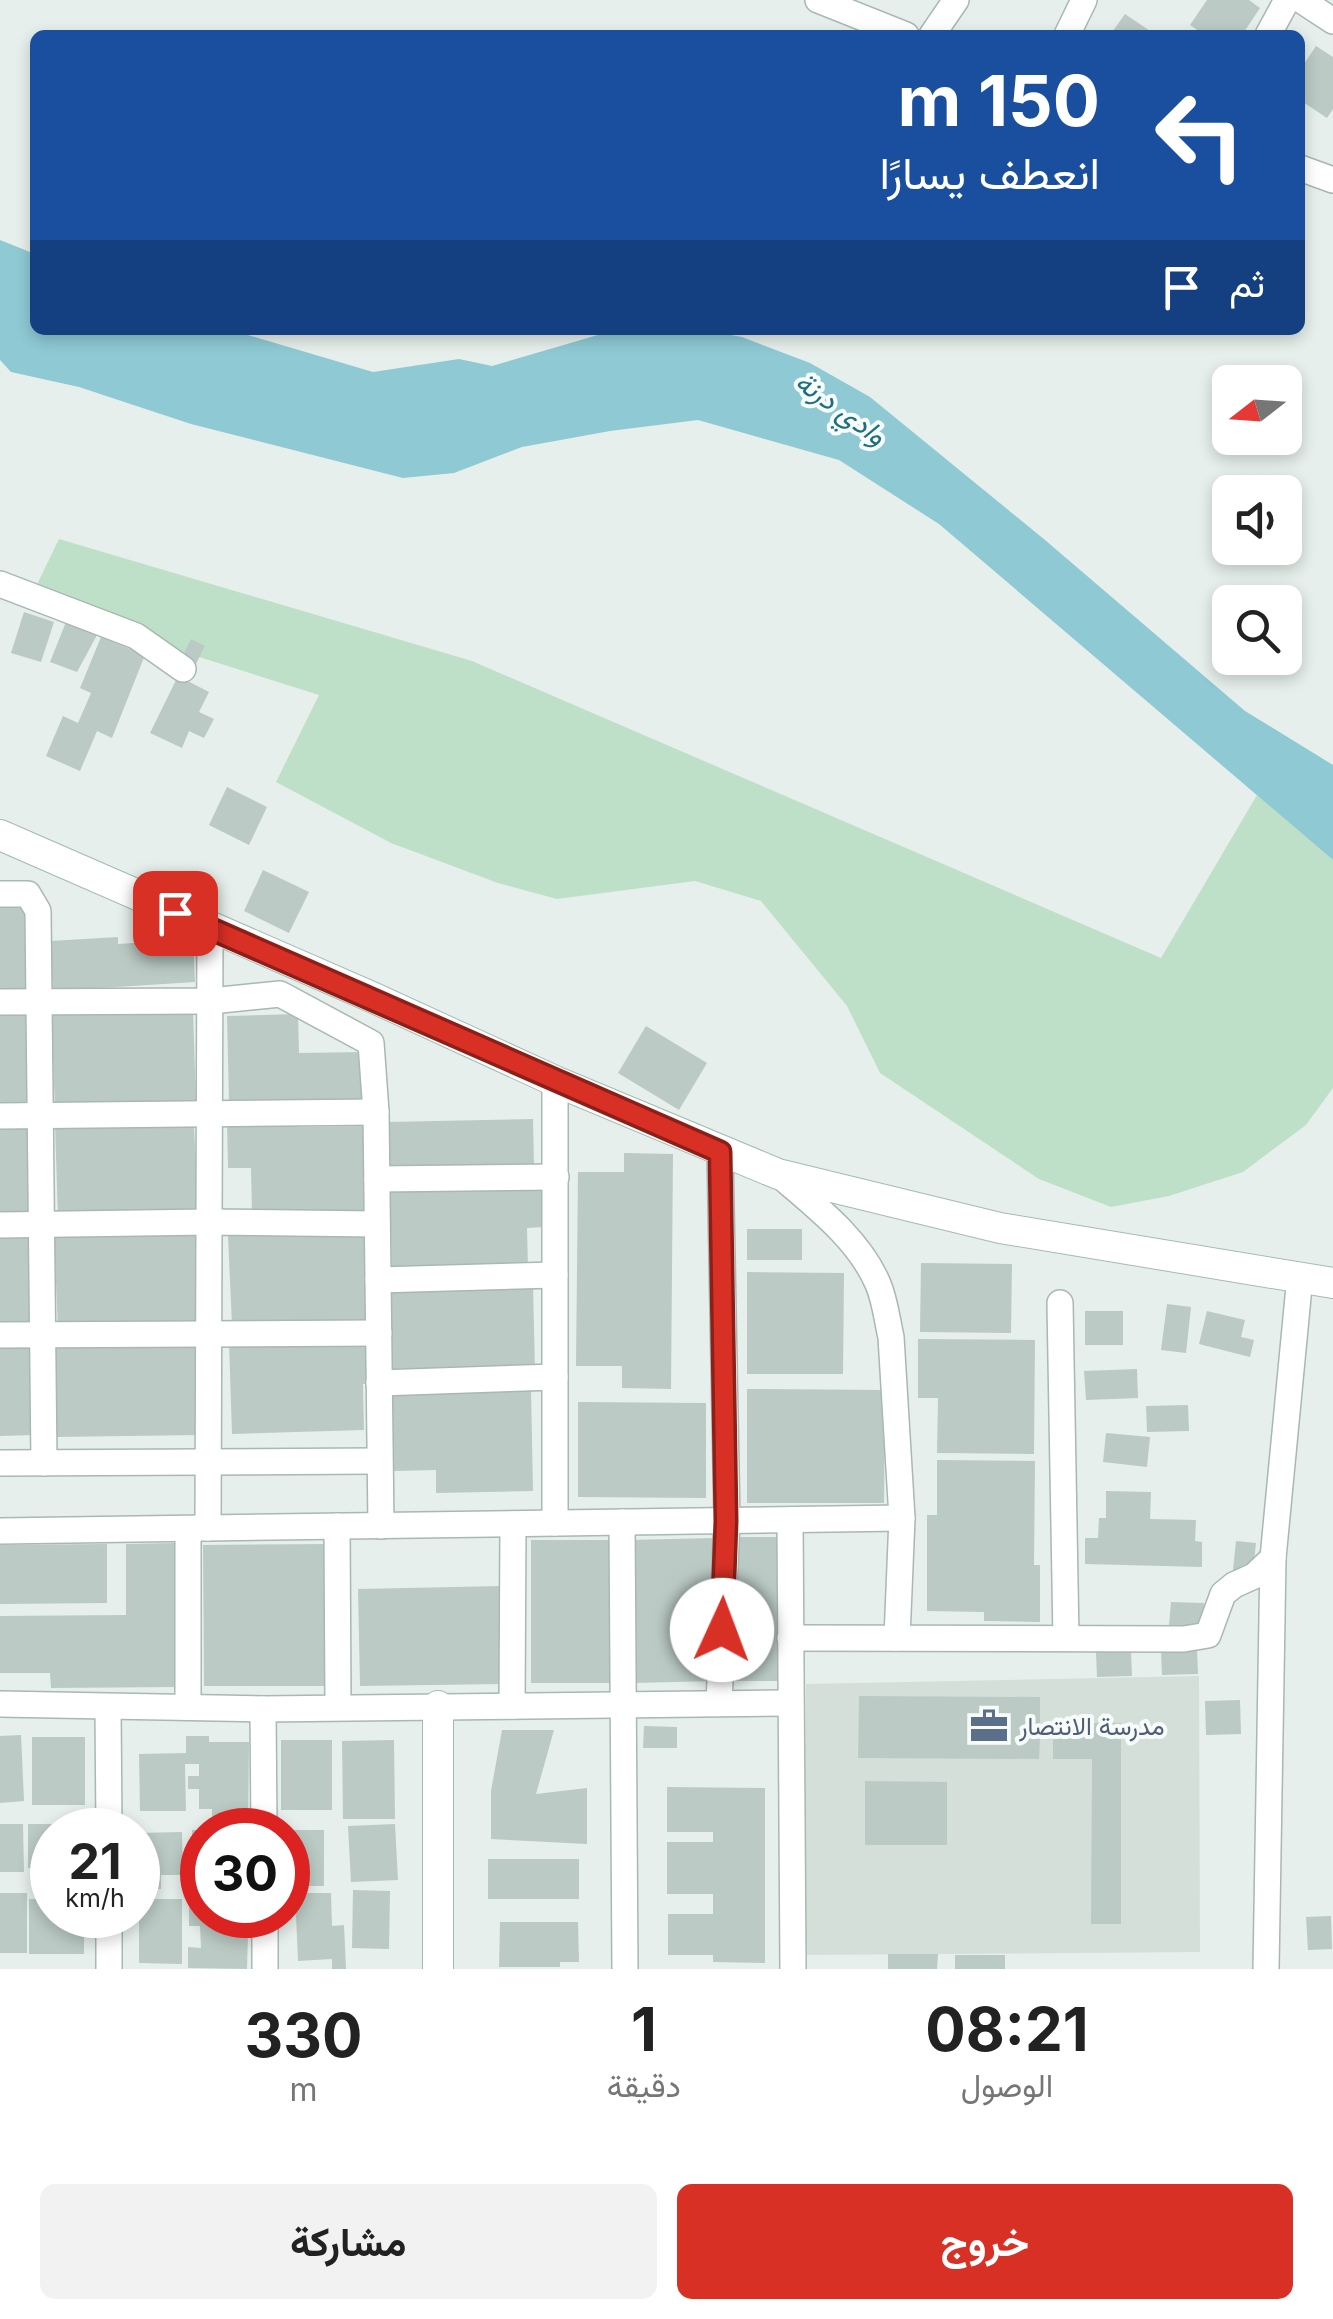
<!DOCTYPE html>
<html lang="ar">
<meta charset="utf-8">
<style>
:root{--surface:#fff;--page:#f2f2f2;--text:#222;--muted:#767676;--accent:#d93025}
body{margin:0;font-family:Inter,Vazirmatn,sans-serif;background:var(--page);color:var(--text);direction:rtl;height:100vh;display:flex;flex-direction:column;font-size:38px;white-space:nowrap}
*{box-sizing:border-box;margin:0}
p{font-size:32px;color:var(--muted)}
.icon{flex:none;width:55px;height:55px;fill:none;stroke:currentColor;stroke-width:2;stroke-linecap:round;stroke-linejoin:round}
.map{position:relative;height:1969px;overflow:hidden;direction:ltr}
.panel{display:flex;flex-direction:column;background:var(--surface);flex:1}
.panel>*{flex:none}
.banner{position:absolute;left:30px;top:30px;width:1275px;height:305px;border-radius:15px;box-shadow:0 5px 15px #0003;direction:rtl;background:#1a4fa0;color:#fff;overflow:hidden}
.needle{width:65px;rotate:253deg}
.fabs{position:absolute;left:1212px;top:365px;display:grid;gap:20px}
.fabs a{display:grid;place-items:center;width:90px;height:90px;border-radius:15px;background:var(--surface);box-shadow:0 5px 15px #0003;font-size:50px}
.speed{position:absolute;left:30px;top:1808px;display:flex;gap:20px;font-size:50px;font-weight:700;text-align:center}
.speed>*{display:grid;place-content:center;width:130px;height:130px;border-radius:50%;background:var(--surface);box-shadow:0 5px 15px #0003;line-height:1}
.speed small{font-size:25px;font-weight:400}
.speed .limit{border:15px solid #d22;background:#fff;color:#111}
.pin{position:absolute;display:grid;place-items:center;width:85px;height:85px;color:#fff;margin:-42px;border-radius:20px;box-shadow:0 5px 15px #0006}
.me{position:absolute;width:110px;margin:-55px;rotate:2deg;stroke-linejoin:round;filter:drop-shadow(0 0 8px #0008)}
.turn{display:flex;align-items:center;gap:35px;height:210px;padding:0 40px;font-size:45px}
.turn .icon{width:130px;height:130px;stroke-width:2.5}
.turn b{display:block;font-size:70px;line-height:85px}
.then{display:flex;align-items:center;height:95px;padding:0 40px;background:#0003;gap:20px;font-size:38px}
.eta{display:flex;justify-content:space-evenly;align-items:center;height:170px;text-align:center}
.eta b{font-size:60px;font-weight:700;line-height:70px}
.primary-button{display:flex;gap:20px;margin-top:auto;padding:20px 40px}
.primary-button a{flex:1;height:115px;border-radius:15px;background:var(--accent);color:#fff;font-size:40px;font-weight:700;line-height:115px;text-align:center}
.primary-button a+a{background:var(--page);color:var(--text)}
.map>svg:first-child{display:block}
</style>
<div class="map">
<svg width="1333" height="1969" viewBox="0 0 1333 1969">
<rect width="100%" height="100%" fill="#e6efeb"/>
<polygon fill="#d4dfda" points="1199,1676 1200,1952 804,1955 806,1684"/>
<polygon fill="#bfe0c8" points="59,539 472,661 1161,958 1257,795 1333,860 1333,1088 1306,1125 1243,1172 1169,1196 1111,1207 1039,1179 880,1073 847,1006 761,901 695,881 557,899 498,883 391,843 276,782 319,695 28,603"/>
<polygon fill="#8ec9d4" points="0,240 35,254 35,330 231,330 373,372 459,359 492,366 615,330 703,330 742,337 810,363 870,397 1045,540 1245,711 1333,765 1333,860 939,524 839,460 698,420 610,431 522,447 454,473 403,478 191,424 79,387 11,372 0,360"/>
<g fill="#bbcac4">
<polygon points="1207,0 1249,0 1260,8 1242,35 1204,35 1190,25"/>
<polygon points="1125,14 1156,35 1110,35"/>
<polygon points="1316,46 1333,57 1333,109 1327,118 1300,100 1300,70"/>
<polygon points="24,612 54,622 41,662 11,653"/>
<polygon points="66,622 97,635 77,672 50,662"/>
<polygon points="101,637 145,655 112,738 97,731 80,771 46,756 63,716 78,723 91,693 80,688"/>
<polygon points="191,639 205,646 193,670 179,663"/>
<polygon points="178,676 209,692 199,712 214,719 204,738 189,731 182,748 150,733"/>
<polygon points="227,787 267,807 249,845 209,825"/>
<polygon points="263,870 309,892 289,933 244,911"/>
<polygon points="25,897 27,993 0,994 0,898"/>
<polygon points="118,937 118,944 193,939 195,982 53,991 50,941"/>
<polygon points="51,1009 193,1009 196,1103 55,1108"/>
<polygon points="29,1010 31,1105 0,1106 0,1011"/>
<polygon points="298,1014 299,1053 365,1052 366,1099 229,1102 227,1016"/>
<polygon points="646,1026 707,1063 679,1110 618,1073"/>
<polygon points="32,1119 35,1218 0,1219 0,1120"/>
<polygon points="533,1119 534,1166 388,1170 387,1122"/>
<polygon points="297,1121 298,1127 368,1126 371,1212 252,1215 251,1168 228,1168 227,1123"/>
<polygon points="123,1123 123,1127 194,1125 198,1213 58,1218 55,1125"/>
<polygon points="624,1153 673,1154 671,1389 622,1388 622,1366 576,1366 578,1172 624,1172"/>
<polygon points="541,1185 543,1227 527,1228 528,1269 392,1273 390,1189"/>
<rect x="747" y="1229" width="55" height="31"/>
<polygon points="195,1230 199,1323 58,1329 54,1236"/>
<polygon points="370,1231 373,1320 232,1325 228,1236"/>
<polygon points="32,1235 34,1325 0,1326 0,1236"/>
<polygon points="921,1263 1012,1264 1011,1333 920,1332"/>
<polygon points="747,1272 844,1273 843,1374 747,1374"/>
<polygon points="533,1285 535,1372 391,1375 389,1289"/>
<polygon points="1167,1304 1191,1307 1186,1353 1161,1350"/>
<rect x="1085" y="1311" width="38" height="34"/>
<polygon points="1207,1311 1245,1320 1241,1337 1254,1340 1250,1357 1199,1344"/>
<polygon points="370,1339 371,1384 363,1384 364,1430 232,1434 229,1343"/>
<polygon points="918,1339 1035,1340 1034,1454 937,1453 938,1398 918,1398"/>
<polygon points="30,1341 34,1435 0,1436 0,1342"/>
<polygon points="197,1342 199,1435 55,1437 53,1344"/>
<polygon points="1137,1369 1138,1398 1086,1400 1084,1371"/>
<polygon points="531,1388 533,1491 436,1493 436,1470 393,1471 392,1391"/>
<polygon points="747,1389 885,1390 884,1503 747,1503"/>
<polygon points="578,1402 706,1403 706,1498 578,1497"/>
<polygon points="1188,1405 1189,1431 1147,1432 1146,1406"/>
<polygon points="1106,1433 1150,1437 1147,1467 1103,1462"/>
<polygon points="937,1460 1035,1461 1034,1565 1040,1565 1040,1622 984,1621 984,1612 927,1611 927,1515 937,1515"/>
<polygon points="1106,1491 1151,1492 1150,1519 1196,1520 1195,1541 1202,1542 1202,1567 1085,1564 1085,1538 1098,1538 1099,1518 1106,1518"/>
<polygon points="735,1537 783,1537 782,1681 735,1681"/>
<polygon points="714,1538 717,1681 632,1683 629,1540"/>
<polygon points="531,1540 614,1540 615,1683 531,1683"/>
<polygon points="1236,1541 1256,1543 1253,1572 1233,1570"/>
<polygon points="175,1543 176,1687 51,1688 50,1673 0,1673 0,1616 126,1615 126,1544"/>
<polygon points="107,1544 107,1603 0,1604 0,1545"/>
<polygon points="331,1544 332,1686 204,1686 203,1545"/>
<polygon points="502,1586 504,1684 360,1686 358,1589"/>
<polygon points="1171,1602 1204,1603 1203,1626 1169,1625"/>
<polygon points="1197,1650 1198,1674 1162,1675 1161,1651"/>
<polygon points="1131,1651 1132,1676 1097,1677 1096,1652"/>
<polygon points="859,1696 1040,1697 1040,1723 1121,1723 1121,1924 1091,1924 1092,1759 1053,1759 1053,1738 1040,1738 1039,1759 858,1758"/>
<polygon points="1240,1700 1241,1734 1206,1735 1205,1701"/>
<polygon points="644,1726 677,1727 677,1748 643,1748"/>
<polygon points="502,1730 554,1730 536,1794 587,1788 587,1844 491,1839 491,1791"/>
<polygon points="21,1735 24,1801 0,1803 0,1736"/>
<polygon points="186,1736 209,1736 209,1742 249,1742 248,1830 212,1830 212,1809 199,1809 199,1789 188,1789 188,1776 199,1776 199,1764 185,1764 186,1811 140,1811 139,1754 186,1753"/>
<rect x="32" y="1737" width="53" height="68"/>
<rect x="281" y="1740" width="51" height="70"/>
<polygon points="394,1740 395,1819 343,1819 342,1741"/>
<polygon points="865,1781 947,1782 947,1845 865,1845"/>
<polygon points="667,1787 765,1788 765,1963 713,1962 713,1955 668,1955 668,1914 713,1914 713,1894 667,1894 667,1842 713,1842 713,1832 667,1832"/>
<polygon points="0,1824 23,1824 24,1872 0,1872"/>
<polygon points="28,1824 84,1824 84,1830 52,1830 52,1869 28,1868"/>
<polygon points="395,1824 398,1880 351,1882 348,1826"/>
<rect x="192" y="1830" width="10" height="53"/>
<rect x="291" y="1830" width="33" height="56"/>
<polygon points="182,1832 183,1875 161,1875 161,1889 138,1889 138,1833"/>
<rect x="488" y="1859" width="91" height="40"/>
<polygon points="353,1890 390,1891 389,1949 352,1948"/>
<rect x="0" y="1893" width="27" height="60"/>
<polygon points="202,1893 202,1915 236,1915 236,1932 248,1935 247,1969 188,1968 188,1947 201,1948 200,1926 189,1926 189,1894"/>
<polygon points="295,1893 331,1893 332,1926 344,1925 346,1969 332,1969 332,1959 298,1961"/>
<polygon points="29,1899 52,1899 52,1915 84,1915 84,1954 29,1954"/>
<polygon points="139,1899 182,1899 182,1964 139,1963"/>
<polygon points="1331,1916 1332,1949 1308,1950 1306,1917"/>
<polygon points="500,1922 578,1922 579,1962 560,1962 560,1967 499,1967"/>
<polygon points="888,1954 938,1954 937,1969 888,1969"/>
<rect x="955" y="1955" width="50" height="14"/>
</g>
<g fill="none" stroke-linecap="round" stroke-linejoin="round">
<g stroke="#a8b8b2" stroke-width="28">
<g id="street">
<polyline points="818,0 906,35"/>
<polyline points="1301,0 1333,21"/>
<polyline points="932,35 956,0"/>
<polyline points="1067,35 1084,0"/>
<polyline points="1268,35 1287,0"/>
<polyline points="1300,168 1333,180"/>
<polyline points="0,584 136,636 183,669"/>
<polyline points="0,894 28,894 38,911 44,1463"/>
<polyline points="0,1002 211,1001 280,994 371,1043 376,1112 381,1526"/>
<polyline points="0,1116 376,1112"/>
<path d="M778,1174C814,1205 859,1239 878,1284C885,1300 887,1320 891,1337L902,1518L897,1638"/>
<polyline points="377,1179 556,1177"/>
<polyline points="0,1225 209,1222 377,1224"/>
<polyline points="378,1280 555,1275"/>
<polyline points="1060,1303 1066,1638"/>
<polyline points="0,1335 379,1333"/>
<polyline points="379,1383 555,1377"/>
<polyline points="0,1463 379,1461"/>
<polyline points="790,1520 793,1969"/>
<polyline points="622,1522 625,1969"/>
<polyline points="555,1523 555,1081"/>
<polyline points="337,1526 338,1706"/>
<polyline points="208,1528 210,928"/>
<polyline points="188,1529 188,1706"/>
<polyline points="0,1531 902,1518"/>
<polyline points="790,1638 1184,1639 1208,1635 1223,1594 1234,1585 1254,1576 1273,1558"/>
<polyline points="719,1703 727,1521 720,1152"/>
<polyline points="0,1704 263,1709 790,1703"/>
<polyline points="512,1706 513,1524"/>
<polyline points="108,1708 109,1830"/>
<polyline points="263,1709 264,1830"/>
<polyline points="109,1915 109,1969"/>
<polyline points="265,1915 265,1969"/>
<polyline points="1266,1969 1273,1558 1300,1276"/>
</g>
</g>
<g stroke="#a4bbb3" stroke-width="32">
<g id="secondary">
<polyline points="0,835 374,998 555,1081 778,1174 1000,1228 1333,1283"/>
<polyline points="438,1706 438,1969"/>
</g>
</g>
<use href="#street" stroke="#fff" stroke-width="25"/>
<use href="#secondary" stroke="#fff" stroke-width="30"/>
</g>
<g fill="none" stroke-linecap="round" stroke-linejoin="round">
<g stroke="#8d1f18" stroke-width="25">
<polyline id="route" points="175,913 720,1152 726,1521 722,1630"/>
</g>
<use href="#route" stroke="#d93025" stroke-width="18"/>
</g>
<defs>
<g id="office-bare" transform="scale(3)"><path d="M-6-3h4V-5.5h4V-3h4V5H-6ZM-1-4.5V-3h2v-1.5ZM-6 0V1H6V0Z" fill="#5c6f8a" stroke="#f7fbf9" stroke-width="2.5" paint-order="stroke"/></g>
</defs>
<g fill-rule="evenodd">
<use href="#office-bare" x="989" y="1726"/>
</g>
<g text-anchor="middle" stroke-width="8" stroke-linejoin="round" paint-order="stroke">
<g font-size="25" fill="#4e5e75" stroke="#f7fbf9" text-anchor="start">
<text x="1019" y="1735">مدرسة الانتصار</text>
</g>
<g font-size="28" font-style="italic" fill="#1c6f80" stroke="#f7fbf9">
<text transform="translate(841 408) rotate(36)" y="10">وادي درنة</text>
</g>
</g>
</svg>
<div class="fabs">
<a><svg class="needle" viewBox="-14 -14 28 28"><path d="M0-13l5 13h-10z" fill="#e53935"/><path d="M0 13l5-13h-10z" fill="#767676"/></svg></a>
<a><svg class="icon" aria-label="sound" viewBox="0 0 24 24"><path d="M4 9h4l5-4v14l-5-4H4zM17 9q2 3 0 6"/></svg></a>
<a><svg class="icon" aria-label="search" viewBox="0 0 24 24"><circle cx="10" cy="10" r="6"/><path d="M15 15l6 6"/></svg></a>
</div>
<div class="speed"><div>21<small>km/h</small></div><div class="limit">30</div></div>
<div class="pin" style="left:175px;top:913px;background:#d93025"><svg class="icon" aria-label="arrive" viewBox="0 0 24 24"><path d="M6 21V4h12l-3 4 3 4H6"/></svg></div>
<svg class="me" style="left:722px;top:1630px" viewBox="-20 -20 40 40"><circle r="19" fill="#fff"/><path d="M0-13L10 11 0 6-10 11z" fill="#d93025"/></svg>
<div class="banner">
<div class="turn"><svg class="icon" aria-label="left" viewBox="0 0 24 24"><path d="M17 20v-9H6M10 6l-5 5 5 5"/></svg><div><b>150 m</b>انعطف يسارًا</div></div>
<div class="then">ثم<svg class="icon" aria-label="arrive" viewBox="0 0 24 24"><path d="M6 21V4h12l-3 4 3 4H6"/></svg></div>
</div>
</div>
<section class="panel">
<div class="eta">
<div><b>08:21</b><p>الوصول</p></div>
<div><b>1</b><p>دقيقة</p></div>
<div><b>330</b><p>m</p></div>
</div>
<div class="primary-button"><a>خروج</a><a>مشاركة</a></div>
</section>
